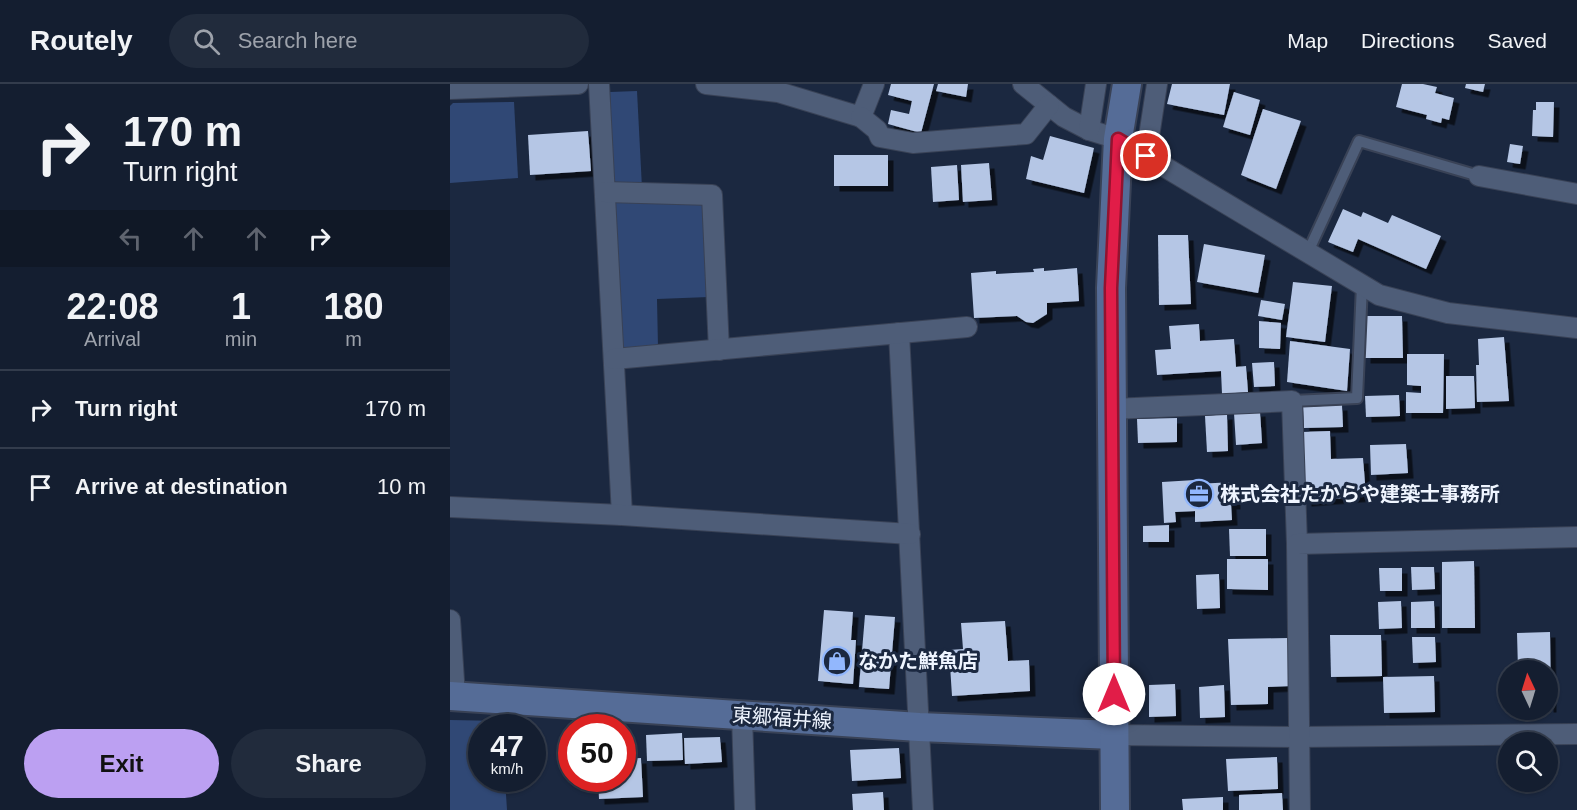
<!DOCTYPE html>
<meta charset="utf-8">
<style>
:root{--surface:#141e30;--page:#212b3c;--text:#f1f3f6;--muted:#9da2ab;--line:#333c4c;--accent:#bca0f2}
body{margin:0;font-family:Helvetica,"Noto Sans JP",sans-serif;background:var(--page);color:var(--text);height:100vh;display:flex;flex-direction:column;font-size:22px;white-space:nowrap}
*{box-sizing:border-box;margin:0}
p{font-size:20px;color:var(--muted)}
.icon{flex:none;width:33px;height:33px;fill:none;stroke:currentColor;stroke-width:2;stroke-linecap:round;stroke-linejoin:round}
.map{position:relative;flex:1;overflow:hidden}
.drawer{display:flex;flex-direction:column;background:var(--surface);width:450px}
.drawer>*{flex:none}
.top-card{background:#141e30;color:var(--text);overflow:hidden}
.needle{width:39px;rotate:356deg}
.fabs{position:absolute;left:1048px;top:576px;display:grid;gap:12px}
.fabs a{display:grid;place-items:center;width:60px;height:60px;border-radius:50%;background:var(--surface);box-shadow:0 2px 4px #0004,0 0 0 2px var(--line);font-size:30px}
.speed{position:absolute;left:18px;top:630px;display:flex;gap:12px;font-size:30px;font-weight:700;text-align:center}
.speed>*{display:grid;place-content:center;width:78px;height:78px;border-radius:50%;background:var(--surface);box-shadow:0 2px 4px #0004,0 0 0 2px var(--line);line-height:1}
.speed small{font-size:15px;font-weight:400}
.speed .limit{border:9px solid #d22;background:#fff;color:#111}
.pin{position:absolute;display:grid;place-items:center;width:51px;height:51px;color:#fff;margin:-26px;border:3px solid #fff;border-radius:50%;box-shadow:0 2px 6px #0007}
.me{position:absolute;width:66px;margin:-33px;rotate:0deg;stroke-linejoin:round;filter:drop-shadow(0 0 4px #0008)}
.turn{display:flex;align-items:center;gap:21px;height:126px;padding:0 24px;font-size:27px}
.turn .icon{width:78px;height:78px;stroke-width:2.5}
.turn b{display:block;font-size:42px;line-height:51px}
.lanes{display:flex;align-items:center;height:57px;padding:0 24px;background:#0003;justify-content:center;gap:30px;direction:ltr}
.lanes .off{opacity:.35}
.eta{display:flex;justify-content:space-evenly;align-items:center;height:102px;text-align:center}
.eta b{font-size:36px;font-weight:800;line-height:42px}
.primary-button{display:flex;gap:12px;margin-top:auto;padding:12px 24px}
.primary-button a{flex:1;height:69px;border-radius:36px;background:var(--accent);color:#111;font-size:24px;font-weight:800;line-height:69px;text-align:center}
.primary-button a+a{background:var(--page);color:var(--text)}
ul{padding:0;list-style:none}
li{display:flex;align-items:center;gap:18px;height:78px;padding:0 24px;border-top:2px solid var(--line)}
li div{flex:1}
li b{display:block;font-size:22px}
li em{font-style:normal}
header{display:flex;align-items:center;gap:36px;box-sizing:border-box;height:84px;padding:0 30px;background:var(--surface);border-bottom:2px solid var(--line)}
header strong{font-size:28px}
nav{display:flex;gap:33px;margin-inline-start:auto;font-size:21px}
.search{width:420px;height:54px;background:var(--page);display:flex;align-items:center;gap:15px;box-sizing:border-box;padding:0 21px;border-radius:33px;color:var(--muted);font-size:22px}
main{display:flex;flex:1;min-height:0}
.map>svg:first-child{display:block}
</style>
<header>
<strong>Routely</strong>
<div class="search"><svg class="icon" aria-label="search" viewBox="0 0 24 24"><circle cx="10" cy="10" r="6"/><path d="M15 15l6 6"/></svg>Search here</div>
<nav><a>Map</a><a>Directions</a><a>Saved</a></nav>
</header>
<main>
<section class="drawer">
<div class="top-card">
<div class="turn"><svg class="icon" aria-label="right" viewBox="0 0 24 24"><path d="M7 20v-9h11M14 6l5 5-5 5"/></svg><div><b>170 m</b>Turn right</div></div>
<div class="lanes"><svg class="icon off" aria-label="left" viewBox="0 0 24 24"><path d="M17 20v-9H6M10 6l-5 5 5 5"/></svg><svg class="icon off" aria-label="ahead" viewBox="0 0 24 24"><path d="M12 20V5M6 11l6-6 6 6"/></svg><svg class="icon off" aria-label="ahead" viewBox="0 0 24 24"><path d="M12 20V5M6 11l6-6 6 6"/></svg><svg class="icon" aria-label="right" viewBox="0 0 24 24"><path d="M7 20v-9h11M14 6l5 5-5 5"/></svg></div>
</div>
<div class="eta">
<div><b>22:08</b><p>Arrival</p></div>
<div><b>1</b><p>min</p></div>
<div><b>180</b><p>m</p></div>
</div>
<ul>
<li><svg class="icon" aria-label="right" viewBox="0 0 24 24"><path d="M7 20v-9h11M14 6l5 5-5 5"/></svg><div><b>Turn right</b></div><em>170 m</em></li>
<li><svg class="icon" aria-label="arrive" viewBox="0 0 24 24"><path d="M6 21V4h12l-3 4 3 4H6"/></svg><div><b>Arrive at destination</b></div><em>10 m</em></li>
</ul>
<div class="primary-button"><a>Exit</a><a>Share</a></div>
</section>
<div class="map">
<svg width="1127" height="726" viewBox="0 0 1127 726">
<defs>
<filter id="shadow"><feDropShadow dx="5.5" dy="5.5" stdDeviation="0" flood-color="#0009"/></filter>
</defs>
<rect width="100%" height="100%" fill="#1b2840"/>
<g fill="#304875">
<polygon points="187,7 192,104 164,103 160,8"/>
<polygon points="64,18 68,94 0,99 0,22 3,19"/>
<polygon points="165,117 257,120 259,213 207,215 208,263 172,265"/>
<polygon points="0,636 52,637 52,643 32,644 32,694 55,695 57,726 0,726"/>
</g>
<g fill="#b5c6e5" filter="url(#shadow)">
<polygon points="441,0 484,0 471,49 438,40 441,26 459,30 462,17 438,11"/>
<polygon points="488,0 518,0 516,13 486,7"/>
<polygon points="722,0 780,0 774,31 717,20"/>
<polygon points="952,0 973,0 987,3 985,9 1004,14 999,36 992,34 991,39 976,35 977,31 946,23"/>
<polygon points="1016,0 1035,0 1033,8 1015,4"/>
<polygon points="784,8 810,16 800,51 773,43"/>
<polygon points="1086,18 1104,18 1103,53 1082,52 1083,26 1086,26"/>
<polygon points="813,25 851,37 826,105 791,91"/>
<polygon points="138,47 141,87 80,91 78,51"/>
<polygon points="600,52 644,64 634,109 576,95 581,72 593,76"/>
<polygon points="1060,60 1073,62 1070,80 1057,78"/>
<rect x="384" y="71" width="54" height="31"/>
<polygon points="539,79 542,116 513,118 511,81"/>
<polygon points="507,81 509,116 483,118 481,83"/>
<polygon points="893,125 911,133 913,128 938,139 942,131 991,152 976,185 908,155 903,168 878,158"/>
<polygon points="708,151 738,151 741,220 709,221"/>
<polygon points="754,160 815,171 808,209 747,198"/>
<polygon points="594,184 594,187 627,184 629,217 597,219 597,230 583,239 576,238 567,232 524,234 521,189 546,187 546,190 584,188 583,185"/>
<polygon points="843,198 882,202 875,258 836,253"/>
<polygon points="811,216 835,220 832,236 808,232"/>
<polygon points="916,232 952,232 953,274 915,274"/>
<polygon points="809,237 831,239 830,265 809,264"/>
<polygon points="749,240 750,257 784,255 786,283 796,282 798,308 772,310 771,287 707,291 705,266 721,265 719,242"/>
<polygon points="1054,253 1059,317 1027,318 1026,281 1029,281 1028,255"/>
<polygon points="840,257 900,265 897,307 837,298"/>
<polygon points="957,270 994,270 993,329 956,329 956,308 971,309 971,302 957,301"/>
<polygon points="824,278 825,302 804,303 802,279"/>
<polygon points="996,292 1024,292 1025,324 996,325"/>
<polygon points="949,311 950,332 916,333 915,312"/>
<polygon points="892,321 893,343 854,344 853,323"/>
<polygon points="810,327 812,359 786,361 784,329"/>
<polygon points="777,330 778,367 757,368 755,332"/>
<polygon points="727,334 727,358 688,359 687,335"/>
<polygon points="880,347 881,375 913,374 916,412 856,417 852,348"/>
<polygon points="956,360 958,389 921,391 920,361"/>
<polygon points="745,396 746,400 784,398 785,420 781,420 782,436 745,438 745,427 725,428 726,438 714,439 712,398"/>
<polygon points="719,441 719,458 693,458 693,442"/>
<polygon points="779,445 816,445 816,472 780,472"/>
<polygon points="777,475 818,475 818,506 777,505"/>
<polygon points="1024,477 1025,544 992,544 992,478"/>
<polygon points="961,483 984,483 985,505 962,506"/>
<polygon points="929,484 952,484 952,507 930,507"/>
<polygon points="769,490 770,524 747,525 746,491"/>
<polygon points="951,517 952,544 929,545 928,518"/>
<polygon points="984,517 985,544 961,544 961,518"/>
<polygon points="374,526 403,528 401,556 406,556 403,600 368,597"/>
<polygon points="415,531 445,533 439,605 409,603"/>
<polygon points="555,537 558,577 579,576 580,607 502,612 499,566 513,565 511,539"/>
<polygon points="1100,548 1101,623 1098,623 1098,586 1068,586 1067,549"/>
<polygon points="880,551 931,551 932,592 881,593"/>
<polygon points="962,553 985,553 986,578 963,579"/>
<polygon points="839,554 840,602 818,603 818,620 781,621 778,555"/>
<polygon points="984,592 985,628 934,629 933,593"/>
<polygon points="725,600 726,632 699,633 699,601"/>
<polygon points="774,601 775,633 750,634 749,603"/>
<polygon points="232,649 233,676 197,677 196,651"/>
<polygon points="270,653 272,678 235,680 234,654"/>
<polygon points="449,664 451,694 402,697 400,666"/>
<polygon points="827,673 828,705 778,707 776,675"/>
<polygon points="191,674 193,713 149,715 148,694 172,694 172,675"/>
<polygon points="433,708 434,726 403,726 402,710"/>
<polygon points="832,709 833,726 789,726 789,711"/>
<polygon points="773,713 773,726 733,726 732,715"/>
</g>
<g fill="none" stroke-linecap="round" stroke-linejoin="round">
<g stroke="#394256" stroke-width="14">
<g id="lane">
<polyline points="858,168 909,57 1029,92"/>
<polyline points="842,317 907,314 912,201"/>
</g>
</g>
<g stroke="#394256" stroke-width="22">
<g id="street">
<polyline points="149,0 172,431"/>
<polyline points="256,0 328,8 411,33 424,0"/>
<polyline points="573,0 614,33 639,46 668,55 929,211 998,229 1127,244"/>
<polyline points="0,5 128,0"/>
<polyline points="411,33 427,46 430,53 463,59 576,50 599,21"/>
<polyline points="639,46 646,0"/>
<polyline points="696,72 707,0"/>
<polyline points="1029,92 1127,110"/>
<polyline points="155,108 262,111 269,266"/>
<polyline points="449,249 473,726"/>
<polyline points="164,275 517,243"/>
<polyline points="662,325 842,317 847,460"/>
<polyline points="0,423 172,431 460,450"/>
<polyline points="0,536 5,612"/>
<polyline points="292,631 295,726"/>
<polyline points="664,651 848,653 1127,650"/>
<polyline points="850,726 847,460 1127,453"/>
</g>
</g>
<g stroke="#394256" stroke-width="32">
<g id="secondary">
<polyline points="0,612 469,643 664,651"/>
<polyline points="665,726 661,204 668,55 677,0"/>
</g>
</g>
<use href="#lane" stroke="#4e5d78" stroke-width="10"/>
<use href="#street" stroke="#4e5d78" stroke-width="20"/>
<use href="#secondary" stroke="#556c97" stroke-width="28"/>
</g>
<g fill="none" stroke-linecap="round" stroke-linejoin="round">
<g stroke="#92132f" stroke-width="15">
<polyline id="route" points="664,610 661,204 668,55 696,72"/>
</g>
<use href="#route" stroke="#e11d48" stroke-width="10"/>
</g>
<defs>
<g id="office-ring" transform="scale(1.5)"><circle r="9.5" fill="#1b2840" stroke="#92b7fd" stroke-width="1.5"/><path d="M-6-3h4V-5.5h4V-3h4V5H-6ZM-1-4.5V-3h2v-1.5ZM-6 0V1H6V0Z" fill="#92b7fd"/></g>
<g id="shop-ring" transform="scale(1.5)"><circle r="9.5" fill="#1b2840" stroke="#92b7fd" stroke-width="1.5"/><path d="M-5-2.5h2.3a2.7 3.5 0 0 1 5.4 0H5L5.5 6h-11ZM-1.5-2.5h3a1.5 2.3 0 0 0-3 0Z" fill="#92b7fd"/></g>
</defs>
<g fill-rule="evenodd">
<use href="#office-ring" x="749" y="410"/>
<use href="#shop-ring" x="387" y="577"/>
</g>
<g text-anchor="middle" stroke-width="6" stroke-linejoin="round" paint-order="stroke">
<g font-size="20" font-weight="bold" fill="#eff5ff" stroke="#1b2840" text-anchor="start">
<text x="770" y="417">株式会社たからや建築士事務所</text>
<text x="408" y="584">なかた鮮魚店</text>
</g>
<g font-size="20" fill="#eff5ff" stroke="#1b2840">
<text transform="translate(332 634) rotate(4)" y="7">東郷福井線</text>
</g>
</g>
</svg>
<div class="fabs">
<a><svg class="needle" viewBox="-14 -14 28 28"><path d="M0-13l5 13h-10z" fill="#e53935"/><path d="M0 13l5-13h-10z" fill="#9da2ab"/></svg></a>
<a><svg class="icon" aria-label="search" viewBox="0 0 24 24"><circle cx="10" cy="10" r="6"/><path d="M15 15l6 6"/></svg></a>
</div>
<div class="speed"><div>47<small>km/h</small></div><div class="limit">50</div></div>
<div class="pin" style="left:696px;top:72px;background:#d93025"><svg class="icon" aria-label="arrive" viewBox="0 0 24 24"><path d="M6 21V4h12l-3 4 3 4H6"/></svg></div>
<svg class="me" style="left:664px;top:610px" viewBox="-20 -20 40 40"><circle r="19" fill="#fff"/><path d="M0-13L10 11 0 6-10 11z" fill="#e11d48"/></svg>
</div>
</main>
